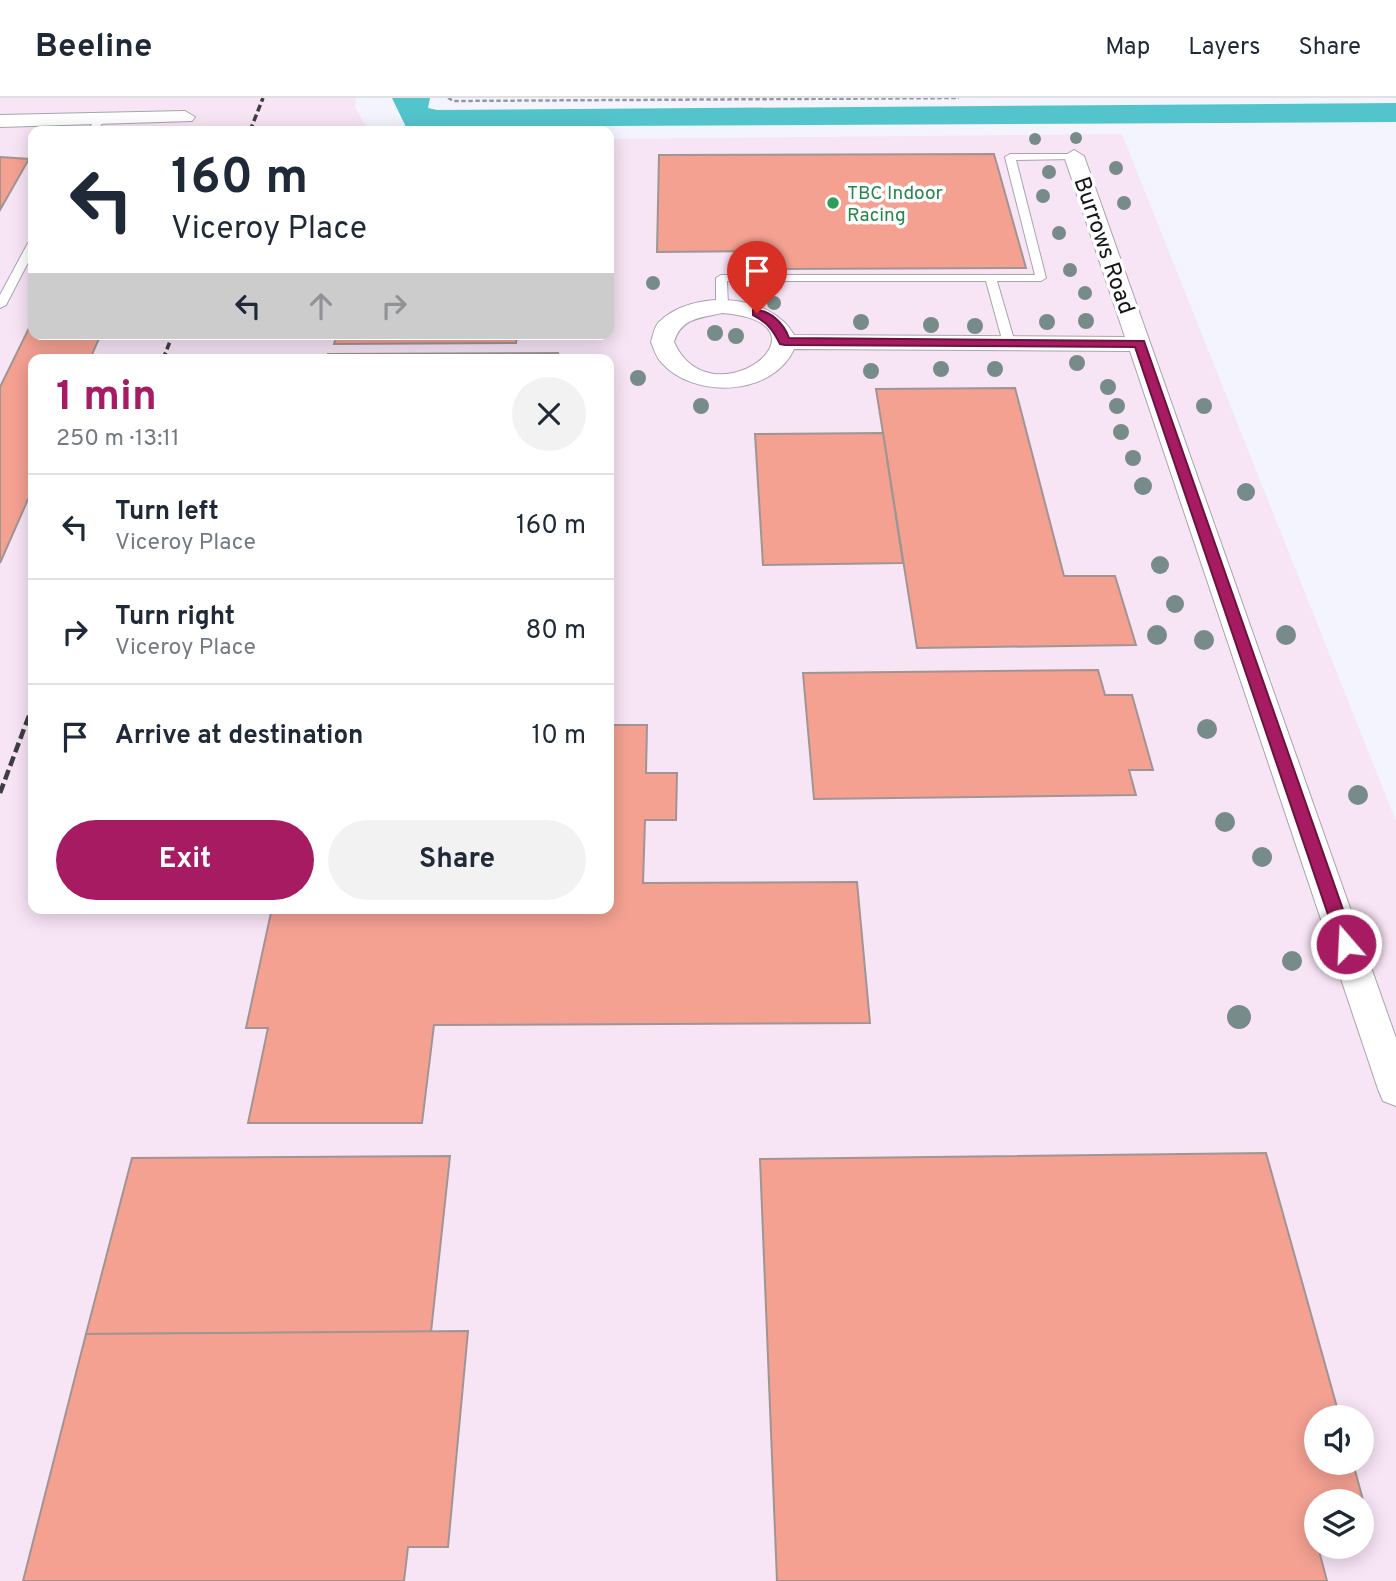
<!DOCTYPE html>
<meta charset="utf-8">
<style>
:root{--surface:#fff;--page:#f2f2f3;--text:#1f2937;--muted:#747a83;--line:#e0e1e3;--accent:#a61b61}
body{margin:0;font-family:Overpass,sans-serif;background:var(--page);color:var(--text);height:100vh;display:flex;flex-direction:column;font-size:26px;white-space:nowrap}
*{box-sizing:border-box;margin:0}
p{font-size:23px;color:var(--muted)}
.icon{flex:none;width:38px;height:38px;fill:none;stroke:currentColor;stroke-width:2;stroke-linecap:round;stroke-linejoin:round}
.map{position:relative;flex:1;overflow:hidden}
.sheet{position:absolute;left:28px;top:256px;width:586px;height:560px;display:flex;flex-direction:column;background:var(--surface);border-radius:14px;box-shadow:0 4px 18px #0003}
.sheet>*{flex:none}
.hud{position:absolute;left:28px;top:28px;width:586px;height:214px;border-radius:14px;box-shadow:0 4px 18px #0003;background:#fff;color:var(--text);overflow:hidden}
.fabs{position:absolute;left:1304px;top:1307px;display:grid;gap:14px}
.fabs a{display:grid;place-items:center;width:70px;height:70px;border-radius:50%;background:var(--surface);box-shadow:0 4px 18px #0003;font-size:35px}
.pin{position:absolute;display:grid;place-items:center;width:60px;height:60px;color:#fff;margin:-72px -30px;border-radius:50% 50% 50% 0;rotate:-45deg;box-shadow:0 0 7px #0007}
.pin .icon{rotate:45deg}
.me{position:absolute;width:77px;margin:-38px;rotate:341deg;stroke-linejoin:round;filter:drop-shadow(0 0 5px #0008)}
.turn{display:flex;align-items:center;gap:24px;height:147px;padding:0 28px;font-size:32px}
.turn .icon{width:91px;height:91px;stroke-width:2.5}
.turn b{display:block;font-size:49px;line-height:60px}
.lanes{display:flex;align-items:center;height:66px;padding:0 28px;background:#0003;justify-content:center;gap:35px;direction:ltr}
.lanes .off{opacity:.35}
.round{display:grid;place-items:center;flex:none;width:74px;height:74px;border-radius:37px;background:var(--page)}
.headline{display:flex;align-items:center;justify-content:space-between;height:119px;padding:0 28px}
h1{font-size:42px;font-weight:700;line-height:52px;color:var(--accent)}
.action{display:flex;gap:14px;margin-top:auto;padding:14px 28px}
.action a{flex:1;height:80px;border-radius:42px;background:var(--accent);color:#fff;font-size:28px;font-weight:700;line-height:80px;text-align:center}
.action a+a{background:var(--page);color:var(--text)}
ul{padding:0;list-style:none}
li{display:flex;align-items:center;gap:21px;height:105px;padding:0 28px;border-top:2px solid var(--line)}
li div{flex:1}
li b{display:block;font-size:26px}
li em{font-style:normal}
header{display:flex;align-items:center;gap:42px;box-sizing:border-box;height:98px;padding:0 35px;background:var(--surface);border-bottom:2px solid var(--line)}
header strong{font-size:33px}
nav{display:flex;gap:38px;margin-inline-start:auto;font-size:24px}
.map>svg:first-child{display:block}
</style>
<header>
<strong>Beeline</strong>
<nav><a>Map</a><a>Layers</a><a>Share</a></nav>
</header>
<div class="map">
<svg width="1396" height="1483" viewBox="0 0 1396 1483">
<rect width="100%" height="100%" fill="#f4f4fe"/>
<path fill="#f7e4f5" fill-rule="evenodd" d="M0,0H356L355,9L369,33H33V236H609V41L1122,36L1396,723V1483H0ZM33,261H609V810H33ZM1316,1320H1362V1365H1316ZM1316,1404H1362V1449H1316Z"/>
<polygon fill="#54c4cc" points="392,0 430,0 428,10 437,12 1396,5 1396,24 406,29"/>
<g fill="#f4a192" stroke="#a09593" stroke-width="2">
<polygon points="994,56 1026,170 774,171 772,153 657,154 659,57"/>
<polygon points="0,59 29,61 0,112"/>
<polygon points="33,222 33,236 101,236 90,261 33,261 33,390 0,465 0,289"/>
<polygon points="337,236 570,236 517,238 516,245 334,246"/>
<polygon points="558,255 557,261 327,261 328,256"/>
<polygon points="1015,290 1064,478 1115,478 1136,547 917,550 876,291"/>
<polygon points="883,335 903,465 763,467 755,336"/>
<polygon points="1098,572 1105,597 1132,597 1153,672 1129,672 1136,697 814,701 803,575"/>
<polygon points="609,627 647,627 646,675 677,675 676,722 645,722 643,785 857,784 870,925 434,927 422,1025 248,1025 268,930 246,930 272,810 609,810"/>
<polygon points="1266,1055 1340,1320 1316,1320 1316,1365 1353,1365 1370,1428 1362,1428 1362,1404 1316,1404 1316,1429 1313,1429 1316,1449 1318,1449 1327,1483 777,1483 760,1061"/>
<polygon points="450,1058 431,1234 86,1236 132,1060"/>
<polygon points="468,1233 448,1449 408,1449 404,1483 23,1483 86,1236"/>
</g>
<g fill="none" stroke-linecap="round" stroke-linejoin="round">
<g stroke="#a6a5af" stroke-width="2">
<g id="lane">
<polygon points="96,19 104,21 98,33 88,33"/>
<polygon points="1077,56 1077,60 1074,61 1016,62 1046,180 1041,183 997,183 1015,245 1013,247 1003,245 986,183 727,183 728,208 722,211 716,208 716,180 721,177 1035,177 1005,59 1010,56"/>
<polygon points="33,142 33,155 6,207 0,210 0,197 28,145"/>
</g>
</g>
<g stroke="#a6a5af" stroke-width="2">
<g id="street">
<polygon points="185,13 195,19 192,23 0,29 0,17"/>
<path d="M1074,52L1084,58L1396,940V1008L1383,1003L1378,991L1130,253L794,251C773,298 694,302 661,264C656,259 654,251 651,244C653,238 654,229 659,224C692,191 771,195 794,237L1125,239L1064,58ZM722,215C843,225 711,327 674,244C681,220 700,220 722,215Z"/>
</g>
</g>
<polyline stroke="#97979e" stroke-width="2.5" stroke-dasharray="4.5 2.5" stroke-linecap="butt" points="448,0 454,3 959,0"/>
<use href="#lane" fill="#fff" fill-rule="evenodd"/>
<use href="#street" fill="#fff" fill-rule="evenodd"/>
<g stroke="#3e3e42" stroke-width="3.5" stroke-dasharray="7 3.5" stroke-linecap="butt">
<polyline points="250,33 263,0"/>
<polyline points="163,261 173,236"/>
</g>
<polyline stroke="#3e3e42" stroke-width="4.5" stroke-dasharray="10 4.5" stroke-linecap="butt" points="0,695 33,607"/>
</g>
<g fill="#778c88">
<circle cx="1076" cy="40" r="6"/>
<circle cx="1035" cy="41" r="6"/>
<circle cx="1116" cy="70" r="7"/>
<circle cx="1049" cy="74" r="7"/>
<circle cx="1043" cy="98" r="7"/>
<circle cx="1124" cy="105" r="7"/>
<circle cx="1059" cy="135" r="7"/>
<circle cx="1070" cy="172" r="7"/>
<circle cx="653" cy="185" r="7"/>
<circle cx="1085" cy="195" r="7"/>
<circle cx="774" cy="205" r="7"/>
<circle cx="1086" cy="223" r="8"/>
<circle cx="861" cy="224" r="8"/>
<circle cx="1047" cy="224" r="8"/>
<circle cx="931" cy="227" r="8"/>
<circle cx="975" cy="228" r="8"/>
<circle cx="715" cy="235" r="8"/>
<circle cx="736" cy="238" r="8"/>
<circle cx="1077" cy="265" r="8"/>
<circle cx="941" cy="271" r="8"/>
<circle cx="995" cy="271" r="8"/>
<circle cx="871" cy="273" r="8"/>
<circle cx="638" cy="280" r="8"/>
<circle cx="1108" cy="289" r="8"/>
<circle cx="701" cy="308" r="8"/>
<circle cx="1117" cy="308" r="8"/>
<circle cx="1204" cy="308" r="8"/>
<circle cx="1121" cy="334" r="8"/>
<circle cx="1133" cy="360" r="8"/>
<circle cx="1143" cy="388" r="9"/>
<circle cx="1246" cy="394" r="9"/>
<circle cx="1160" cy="467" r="9"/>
<circle cx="1175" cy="506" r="9"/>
<circle cx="1157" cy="537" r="10"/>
<circle cx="1286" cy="537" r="10"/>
<circle cx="1204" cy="542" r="10"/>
<circle cx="1207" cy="631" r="10"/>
<circle cx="1358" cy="697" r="10"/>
<circle cx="1225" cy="724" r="10"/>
<circle cx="1262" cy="759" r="10"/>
<circle cx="1292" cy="863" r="10"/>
<circle cx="1239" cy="919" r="12"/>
</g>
<path fill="#a61b61" stroke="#6c123f" stroke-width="2" d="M753,212C770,211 784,226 789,240L1144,243L1355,846L1352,851L1346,853L1340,851L1338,846L1135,249L785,247L780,246C773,232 768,225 753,217Z"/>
<circle fill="#2e9e5b" stroke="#fff" stroke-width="2.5" cx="833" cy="105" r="7"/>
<g text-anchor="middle" stroke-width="7" stroke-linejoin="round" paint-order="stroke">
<g font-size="19" fill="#27864d" stroke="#fff" text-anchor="start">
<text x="847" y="101">TBC Indoor<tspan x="847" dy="22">Racing</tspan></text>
</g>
<g font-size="23" fill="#161619" stroke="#fff">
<text transform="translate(1105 147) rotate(71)" y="8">Burrows Road</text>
</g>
</g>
</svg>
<div class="fabs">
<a><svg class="icon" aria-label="sound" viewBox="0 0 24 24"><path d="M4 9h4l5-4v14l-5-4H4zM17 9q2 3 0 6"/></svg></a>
<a><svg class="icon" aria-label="layers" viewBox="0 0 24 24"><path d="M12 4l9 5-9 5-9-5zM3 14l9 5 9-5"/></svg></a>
</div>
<div class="pin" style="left:757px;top:215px;background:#d93025"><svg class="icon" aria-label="arrive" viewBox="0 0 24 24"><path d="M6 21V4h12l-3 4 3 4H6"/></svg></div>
<svg class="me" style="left:1346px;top:846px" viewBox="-20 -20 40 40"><circle r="17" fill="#a61b61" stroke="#fff" stroke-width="3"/><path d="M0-11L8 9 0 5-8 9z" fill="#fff"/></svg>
<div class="hud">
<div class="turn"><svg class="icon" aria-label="left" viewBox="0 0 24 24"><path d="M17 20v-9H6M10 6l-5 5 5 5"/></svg><div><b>160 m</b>Viceroy Place</div></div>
<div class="lanes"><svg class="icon" aria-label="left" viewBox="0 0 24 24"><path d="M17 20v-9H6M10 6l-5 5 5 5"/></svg><svg class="icon off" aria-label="ahead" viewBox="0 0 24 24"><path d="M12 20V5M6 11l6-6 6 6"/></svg><svg class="icon off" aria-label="right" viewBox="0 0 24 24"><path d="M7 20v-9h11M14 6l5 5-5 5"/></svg></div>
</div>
<section class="sheet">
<div class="headline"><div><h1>1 min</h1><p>250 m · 13:11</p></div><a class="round"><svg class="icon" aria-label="close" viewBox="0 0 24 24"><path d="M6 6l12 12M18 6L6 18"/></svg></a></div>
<ul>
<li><svg class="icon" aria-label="left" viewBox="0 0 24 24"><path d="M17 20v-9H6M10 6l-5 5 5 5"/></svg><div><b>Turn left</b><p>Viceroy Place</p></div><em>160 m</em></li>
<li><svg class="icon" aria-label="right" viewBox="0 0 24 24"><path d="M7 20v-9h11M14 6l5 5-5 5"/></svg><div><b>Turn right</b><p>Viceroy Place</p></div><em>80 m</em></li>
<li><svg class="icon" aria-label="arrive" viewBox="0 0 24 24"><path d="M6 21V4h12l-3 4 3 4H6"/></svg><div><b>Arrive at destination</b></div><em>10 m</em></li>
</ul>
<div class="action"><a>Exit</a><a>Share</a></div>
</section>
</div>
